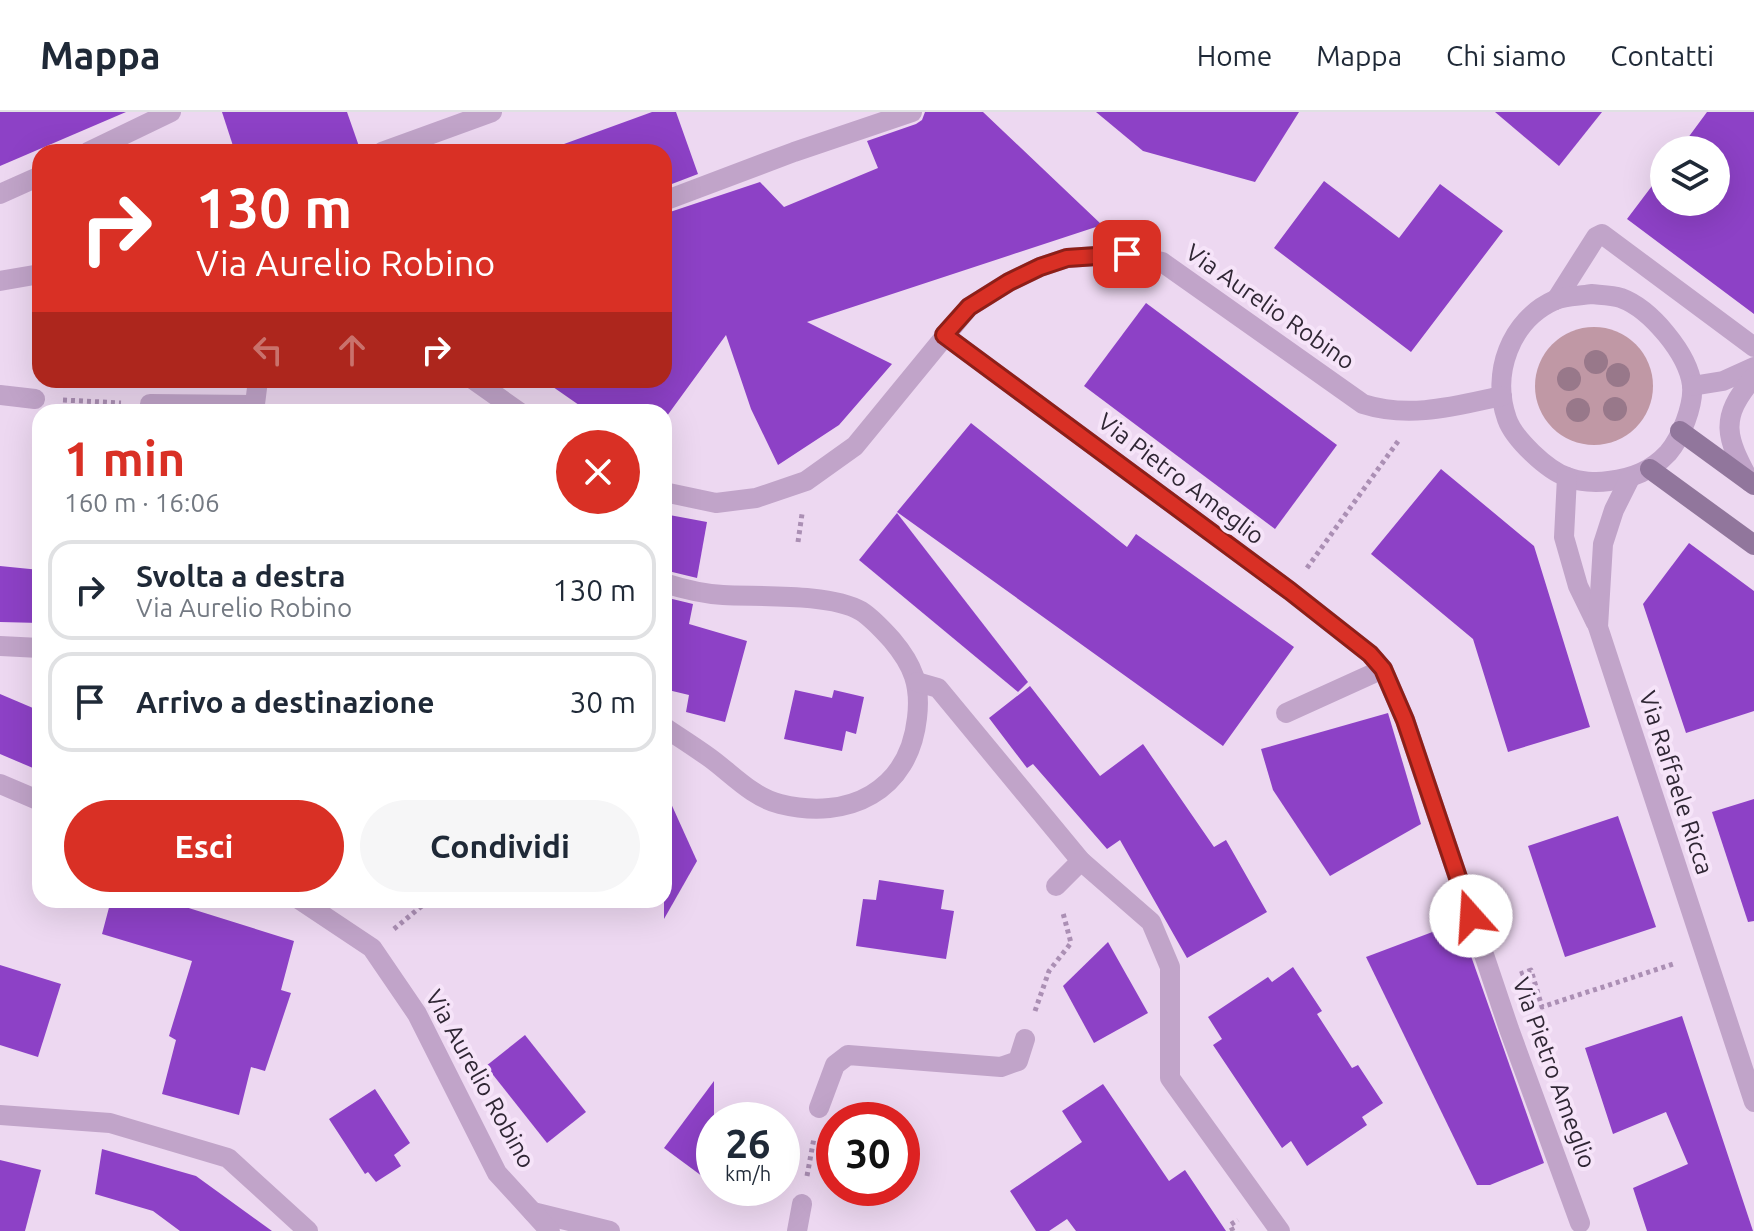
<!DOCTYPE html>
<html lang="it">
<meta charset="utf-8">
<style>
:root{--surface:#fff;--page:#f6f6f7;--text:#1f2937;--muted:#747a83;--line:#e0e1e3;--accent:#d93025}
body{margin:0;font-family:Ubuntu,sans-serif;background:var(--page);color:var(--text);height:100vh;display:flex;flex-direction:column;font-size:30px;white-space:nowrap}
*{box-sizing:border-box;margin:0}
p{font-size:26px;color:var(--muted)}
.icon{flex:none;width:44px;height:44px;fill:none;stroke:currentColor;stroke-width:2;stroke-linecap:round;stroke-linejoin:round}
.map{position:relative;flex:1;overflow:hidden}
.panel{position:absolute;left:32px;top:292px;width:640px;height:504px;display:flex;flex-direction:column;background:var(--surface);border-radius:24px;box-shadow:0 8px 32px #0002}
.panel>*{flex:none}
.guide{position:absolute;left:32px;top:32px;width:640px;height:244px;border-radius:24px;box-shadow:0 8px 32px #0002;background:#d93025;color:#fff;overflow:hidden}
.buttons{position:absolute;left:1650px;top:24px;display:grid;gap:16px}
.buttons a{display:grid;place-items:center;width:80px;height:80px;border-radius:50%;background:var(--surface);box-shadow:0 8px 32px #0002;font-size:40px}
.speed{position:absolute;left:696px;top:990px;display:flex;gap:16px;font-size:40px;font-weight:700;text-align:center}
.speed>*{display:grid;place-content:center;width:104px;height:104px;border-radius:50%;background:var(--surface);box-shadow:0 8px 32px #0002;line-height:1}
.speed small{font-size:20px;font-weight:400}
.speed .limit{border:12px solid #d22;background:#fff;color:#111}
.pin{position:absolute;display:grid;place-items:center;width:68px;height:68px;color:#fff;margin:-34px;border-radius:16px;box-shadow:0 4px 12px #0006}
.me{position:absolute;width:88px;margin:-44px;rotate:341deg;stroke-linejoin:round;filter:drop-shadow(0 0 6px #0008)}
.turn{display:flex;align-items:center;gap:28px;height:168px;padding:0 32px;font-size:36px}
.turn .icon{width:104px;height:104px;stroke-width:2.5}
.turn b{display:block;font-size:56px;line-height:68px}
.lanes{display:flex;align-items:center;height:76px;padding:0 32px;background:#0003;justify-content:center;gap:40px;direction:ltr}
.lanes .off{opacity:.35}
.round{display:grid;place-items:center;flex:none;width:84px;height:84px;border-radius:42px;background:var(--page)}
.summary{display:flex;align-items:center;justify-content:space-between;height:136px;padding:0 32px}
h1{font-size:48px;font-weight:600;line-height:60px;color:var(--accent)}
.primary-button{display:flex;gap:16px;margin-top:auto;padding:16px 32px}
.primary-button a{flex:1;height:92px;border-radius:48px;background:var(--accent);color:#fff;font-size:32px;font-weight:600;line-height:92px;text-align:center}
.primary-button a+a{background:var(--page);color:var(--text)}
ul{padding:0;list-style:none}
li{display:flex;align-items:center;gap:24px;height:100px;margin:0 16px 12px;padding:0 16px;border:4px solid var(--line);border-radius:24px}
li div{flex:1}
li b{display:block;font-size:30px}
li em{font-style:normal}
header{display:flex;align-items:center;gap:48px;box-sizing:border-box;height:112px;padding:0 40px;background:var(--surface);border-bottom:2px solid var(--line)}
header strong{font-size:38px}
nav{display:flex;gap:44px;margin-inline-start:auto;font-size:28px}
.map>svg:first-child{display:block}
</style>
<header>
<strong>Mappa</strong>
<nav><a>Home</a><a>Mappa</a><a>Chi siamo</a><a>Contatti</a></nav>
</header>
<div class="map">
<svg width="1754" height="1119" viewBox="0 0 1754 1119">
<rect width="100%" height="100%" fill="#edd8f1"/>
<circle fill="#c098a5" cx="1594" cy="274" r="59"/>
<g fill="#8d41c6">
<polygon points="0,0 126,0 0,54"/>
<polygon points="222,0 347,0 361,40 235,40"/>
<polygon points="652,0 676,0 698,62 664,75 664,40 554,40 553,36"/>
<polygon points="925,0 983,0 1102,113 807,210 892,252 839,313 778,353 751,297 726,223 664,308 664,300 589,300 543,268 664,268 664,102 760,70 784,95 878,56 867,29 916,12 922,8"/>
<polygon points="1096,0 1299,0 1255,70 1143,39"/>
<polygon points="1495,0 1602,0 1559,54"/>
<polygon points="1707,0 1754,0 1754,202 1627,107 1664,58 1664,90 1716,90 1716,38 1679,38"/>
<polygon points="1324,69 1399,126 1440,72 1503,119 1411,240 1274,136"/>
<polygon points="1146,191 1337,333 1275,417 1084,274"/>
<polygon points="971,311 1127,435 1136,422 1294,535 1223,634 897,400"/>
<polygon points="1441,357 1534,434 1590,615 1508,640 1473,527 1371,442"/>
<polygon points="897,401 1028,570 1018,580 859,448"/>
<polygon points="664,402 707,410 697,466 664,458"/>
<polygon points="1689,431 1754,479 1754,599 1686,621 1643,492"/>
<polygon points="0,454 40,458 40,511 0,510"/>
<polygon points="664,485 693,492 689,512 747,529 725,610 686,600 689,583 664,577"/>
<polygon points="1030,574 1100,664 1143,632 1214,735 1226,728 1267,800 1187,846 1120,728 1107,737 1033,652 1027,656 989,606"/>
<polygon points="795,578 832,586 834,578 864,585 856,622 846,619 842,639 784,627"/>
<polygon points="0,582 40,599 40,659 0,642"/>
<polygon points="1388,601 1421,712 1330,764 1273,678 1261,637"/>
<polygon points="664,676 697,749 664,807"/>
<polygon points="1754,687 1754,809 1748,810 1712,700"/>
<polygon points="1618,704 1656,815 1565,845 1528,734"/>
<polygon points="879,768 944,778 941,797 954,799 946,847 856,834 863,787 876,788"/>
<polygon points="111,788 163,788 294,829 281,878 291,881 265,959 251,955 239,1003 162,982 176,928 169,924 192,849 102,822"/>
<polygon points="1459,810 1544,1051 1490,1073 1477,1073 1366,845"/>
<polygon points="1108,830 1148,901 1094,931 1063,874"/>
<polygon points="0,853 61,872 38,945 0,933"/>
<polygon points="1293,855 1322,899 1317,902 1352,956 1358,953 1383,991 1362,1005 1367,1013 1307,1054 1291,1029 1282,1036 1213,933 1222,927 1208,905 1268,865 1272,870"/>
<polygon points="1682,904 1704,971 1753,1119 1647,1119 1633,1076 1688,1052 1666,1000 1613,1022 1585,936"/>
<polygon points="525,923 586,1000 547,1031 486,954"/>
<polygon points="714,969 714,1073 664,1036"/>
<polygon points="1103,972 1169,1069 1185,1058 1226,1119 1076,1119 1067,1107 1049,1119 1036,1119 1010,1079 1082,1030 1062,999"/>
<polygon points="375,977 410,1031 394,1043 401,1054 376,1070 368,1060 365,1062 329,1007"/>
<polygon points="102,1037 196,1064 272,1119 180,1119 153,1099 95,1082"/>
<polygon points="0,1048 41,1058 25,1119 0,1119"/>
</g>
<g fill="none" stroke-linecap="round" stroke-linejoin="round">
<g stroke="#ab8fb4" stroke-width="5" stroke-dasharray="4 4" stroke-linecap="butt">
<polyline points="63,288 121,291"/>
<polyline points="798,430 802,402"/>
<polyline points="1307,456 1399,328"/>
<polyline points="394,817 429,788"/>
<polyline points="1520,862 1531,858 1542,895 1676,851"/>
<polyline points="1035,899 1049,859 1071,831 1063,801"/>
<polyline points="807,1064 814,1026"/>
<polyline points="1233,1119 1230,1113 1238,1108"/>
</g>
<g stroke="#c1a4c9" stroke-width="20">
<polyline points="1556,188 1596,125 1602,122 1754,235"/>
<polyline points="1286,601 1383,557"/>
<polyline points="533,1100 610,1119"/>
</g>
<g stroke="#c1a4c9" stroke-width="20">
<polyline points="88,40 171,0"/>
<polyline points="382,40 492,0"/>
<polyline points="0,82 40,64"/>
<polyline points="664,89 794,40 912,0"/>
<polyline points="0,169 40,162"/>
<path d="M1591,182C1600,183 1612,183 1621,186C1651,197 1688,242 1692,273C1694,293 1681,326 1668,341C1651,359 1633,366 1609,369C1596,371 1579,370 1567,365C1547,358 1514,327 1507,307C1491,262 1510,208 1555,188C1565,184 1580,184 1591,182Z"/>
<polyline points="944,223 1290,479 1370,542 1383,557 1405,608 1509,917 1580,1111"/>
<polyline points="474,268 519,300"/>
<polyline points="1692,274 1723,269 1754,255"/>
<polyline points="0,283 35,287"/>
<polyline points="150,292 253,293"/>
<polyline points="254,300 258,268"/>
<polyline points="1567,365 1564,425 1578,474 1596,511"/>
<polyline points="1630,366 1614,398 1603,432 1598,515 1754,990"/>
<path d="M1750,370C1726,325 1718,307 1754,265"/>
<path d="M664,380L716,391L756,386L806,369L855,334L969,195L1009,170L1040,155L1067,146L1127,142L1162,150L1363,292C1410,307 1455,294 1502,284"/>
<path d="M664,471C683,477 704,482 723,483C759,485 830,481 861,499C872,506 883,518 892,528C913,553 921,573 917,606C909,679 849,709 780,692C752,685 732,662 710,646C695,635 679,625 664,615"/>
<polyline points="0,534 40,536"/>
<polyline points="917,570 938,576 1081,749 1151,810 1170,855 1170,966 1280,1119"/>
<polyline points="0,672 40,689"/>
<polyline points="1056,774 1081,749"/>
<polyline points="300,788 372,836 417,902 497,1061 550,1119"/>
<polyline points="819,996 835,953 848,943 1001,955 1018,949 1025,927"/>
<polyline points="0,1003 110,1011 228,1046 308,1119"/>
<polyline points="797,1119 802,1092"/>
</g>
<g stroke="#91769c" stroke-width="20">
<polyline points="1680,319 1754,373"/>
<polyline points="1650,357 1754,433"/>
</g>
</g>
<g fill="#98788a">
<circle cx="1596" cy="250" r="12"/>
<circle cx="1618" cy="263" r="12"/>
<circle cx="1569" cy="267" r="12"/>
<circle cx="1615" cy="297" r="12"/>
<circle cx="1578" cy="298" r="12"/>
</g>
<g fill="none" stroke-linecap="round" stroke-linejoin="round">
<g stroke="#8d1f18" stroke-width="20">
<polyline id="route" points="1127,142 1067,146 1040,155 1009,170 969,195 944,223 1290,479 1370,542 1383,557 1405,608 1471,804"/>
</g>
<use href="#route" stroke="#d93025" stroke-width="14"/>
</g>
<g text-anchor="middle" stroke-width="8" stroke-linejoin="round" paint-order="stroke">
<g font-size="24" fill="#2f2634" stroke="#f6e4f9">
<text transform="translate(1270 195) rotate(35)" y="8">Via Aurelio Robino</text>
<text transform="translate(1181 367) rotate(37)" y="8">Via Pietro Ameglio</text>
<text transform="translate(1676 671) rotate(72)" y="8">Via Raffaele Ricca</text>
<text transform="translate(1554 961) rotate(70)" y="8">Via Pietro Ameglio</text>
<text transform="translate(480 967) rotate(61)" y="8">Via Aurelio Robino</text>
</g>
</g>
</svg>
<div class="buttons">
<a><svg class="icon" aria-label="layers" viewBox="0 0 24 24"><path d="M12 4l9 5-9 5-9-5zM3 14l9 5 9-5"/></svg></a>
</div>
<div class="speed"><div>26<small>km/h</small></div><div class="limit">30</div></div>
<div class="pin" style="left:1127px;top:142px;background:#d93025"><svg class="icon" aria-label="arrive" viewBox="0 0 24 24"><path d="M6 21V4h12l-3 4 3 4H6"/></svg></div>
<svg class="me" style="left:1471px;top:804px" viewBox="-20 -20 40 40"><circle r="19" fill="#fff"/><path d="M0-13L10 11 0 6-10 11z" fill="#d93025"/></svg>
<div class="guide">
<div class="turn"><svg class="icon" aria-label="right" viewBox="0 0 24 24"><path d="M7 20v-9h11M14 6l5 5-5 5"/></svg><div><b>130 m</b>Via Aurelio Robino</div></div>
<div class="lanes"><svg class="icon off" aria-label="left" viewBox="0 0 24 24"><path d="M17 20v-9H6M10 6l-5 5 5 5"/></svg><svg class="icon off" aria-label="ahead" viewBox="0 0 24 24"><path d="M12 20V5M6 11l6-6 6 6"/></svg><svg class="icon" aria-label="right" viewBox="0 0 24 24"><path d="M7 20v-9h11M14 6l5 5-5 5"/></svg></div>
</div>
<section class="panel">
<div class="summary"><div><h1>1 min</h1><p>160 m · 16:06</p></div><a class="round" style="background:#d93025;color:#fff"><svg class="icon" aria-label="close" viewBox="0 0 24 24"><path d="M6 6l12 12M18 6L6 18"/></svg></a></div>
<ul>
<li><svg class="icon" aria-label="right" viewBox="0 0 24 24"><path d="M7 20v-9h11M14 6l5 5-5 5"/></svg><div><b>Svolta a destra</b><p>Via Aurelio Robino</p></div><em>130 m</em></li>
<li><svg class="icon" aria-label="arrive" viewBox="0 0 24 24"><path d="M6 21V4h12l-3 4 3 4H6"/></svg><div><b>Arrivo a destinazione</b></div><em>30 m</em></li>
</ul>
<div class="primary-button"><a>Esci</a><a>Condividi</a></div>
</section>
</div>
